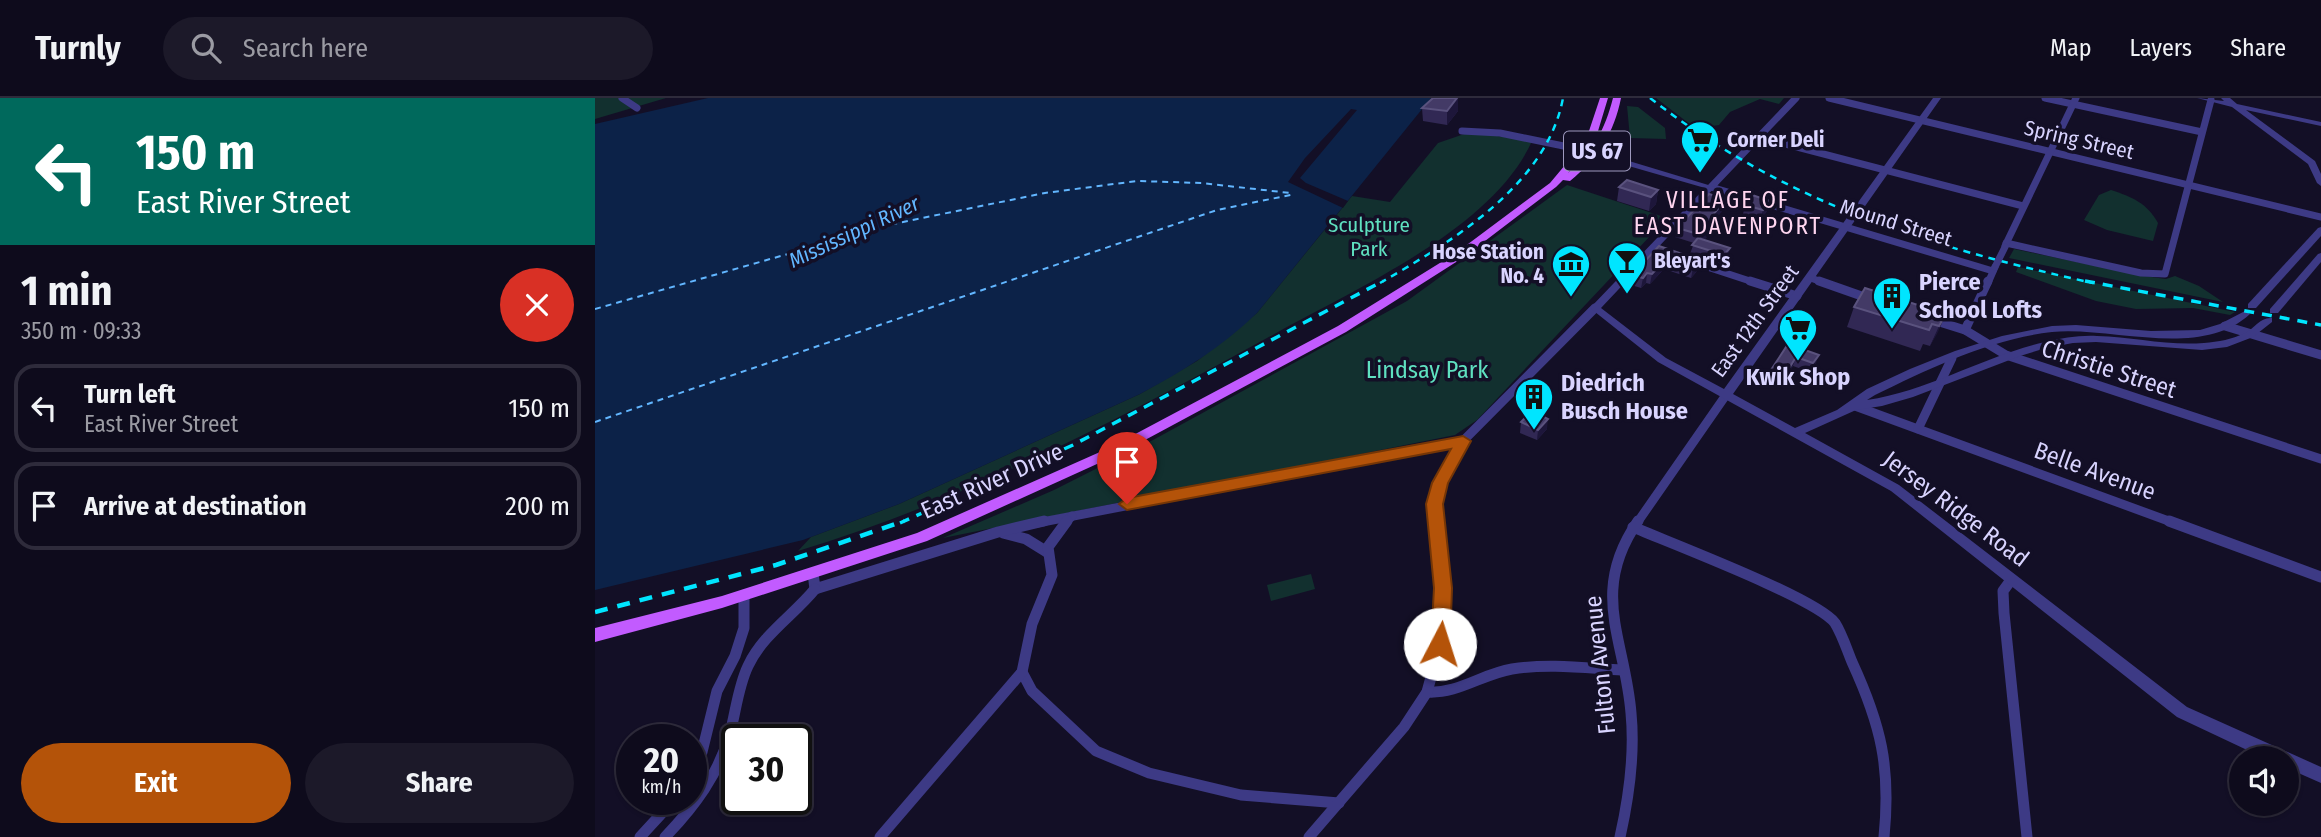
<!DOCTYPE html>
<meta charset="utf-8">
<style>
:root{--surface:#0e0b1c;--page:#1c1929;--text:#f1f3f6;--muted:#9b9ba3;--line:#2e2b3b;--accent:#b45309}
body{margin:0;font-family:"Fira Sans Condensed",sans-serif;background:var(--page);color:var(--text);height:100vh;display:flex;flex-direction:column;font-size:26px;white-space:nowrap}
*{box-sizing:border-box;margin:0}
p{font-size:23px;color:var(--muted)}
.icon{flex:none;width:38px;height:38px;fill:none;stroke:currentColor;stroke-width:2;stroke-linecap:round;stroke-linejoin:round}
.map{position:relative;flex:1;overflow:hidden}
.side{display:flex;flex-direction:column;background:var(--surface);width:595px}
.side>*{flex:none}
.guide{background:#00695c;color:#fff;overflow:hidden}
.tools{position:absolute;left:1634px;top:648px;display:grid;gap:14px}
.tools a{display:grid;place-items:center;width:70px;height:70px;border-radius:50%;background:var(--surface);box-shadow:0 2px 5px #0004,0 0 0 2px var(--line);font-size:35px}
.speed{position:absolute;left:21px;top:626px;display:flex;gap:14px;font-size:35px;font-weight:700;text-align:center}
.speed>*{display:grid;place-content:center;width:91px;height:91px;border-radius:50%;background:var(--surface);box-shadow:0 2px 5px #0004,0 0 0 2px var(--line);line-height:1}
.speed small{font-size:18px;font-weight:400}
.speed .limit{border:4px solid #111;border-radius:10px;background:#fff;color:#111}
.pin{position:absolute;display:grid;place-items:center;width:60px;height:60px;color:#fff;margin:-72px -30px;border-radius:50% 50% 50% 0;rotate:-45deg;box-shadow:0 0 7px #0007}
.pin .icon{rotate:45deg}
.me{position:absolute;width:77px;margin:-38px;rotate:5deg;stroke-linejoin:round;filter:drop-shadow(0 0 5px #0008)}
.turn{display:flex;align-items:center;gap:24px;height:147px;padding:0 21px;font-size:32px}
.turn .icon{width:91px;height:91px;stroke-width:2.5}
.turn b{display:block;font-size:49px;line-height:60px}
.round{display:grid;place-items:center;flex:none;width:74px;height:74px;border-radius:37px;background:var(--page)}
.head{display:flex;align-items:center;justify-content:space-between;height:119px;padding:0 21px}
h1{font-size:42px;font-weight:700;line-height:52px}
.action{display:flex;gap:14px;margin-top:auto;padding:14px 21px}
.action a{flex:1;height:80px;border-radius:42px;background:var(--accent);color:#fff;font-size:28px;font-weight:700;line-height:80px;text-align:center}
.action a+a{background:var(--page);color:var(--text)}
ul{padding:0;list-style:none}
li{display:flex;align-items:center;gap:21px;height:88px;margin:0 14px 10px;padding:0 7px;border:4px solid var(--line);border-radius:21px}
li div{flex:1}
li b{display:block;font-size:26px}
li em{font-style:normal}
header{display:flex;align-items:center;gap:42px;box-sizing:border-box;height:98px;padding:0 35px;background:var(--surface);border-bottom:2px solid var(--line)}
header strong{font-size:33px}
nav{display:flex;gap:38px;margin-inline-start:auto;font-size:24px}
.search{width:490px;height:63px;background:var(--page);display:flex;align-items:center;gap:18px;box-sizing:border-box;padding:0 24px;border-radius:38px;color:var(--muted);font-size:26px}
main{display:flex;flex:1;min-height:0}
.map>svg:first-child{display:block}
</style>
<header>
<strong>Turnly</strong>
<div class="search"><svg class="icon" aria-label="search" viewBox="0 0 24 24"><circle cx="10" cy="10" r="6"/><path d="M15 15l6 6"/></svg>Search here</div>
<nav><a>Map</a><a>Layers</a><a>Share</a></nav>
</header>
<main>
<section class="side">
<div class="guide">
<div class="turn"><svg class="icon" aria-label="left" viewBox="0 0 24 24"><path d="M17 20v-9H6M10 6l-5 5 5 5"/></svg><div><b>150 m</b>East River Street</div></div>
</div>
<div class="head"><div><h1>1 min</h1><p>350 m · 09:33</p></div><a class="round" style="background:#d93025;color:#fff"><svg class="icon" aria-label="close" viewBox="0 0 24 24"><path d="M6 6l12 12M18 6L6 18"/></svg></a></div>
<ul>
<li><svg class="icon" aria-label="left" viewBox="0 0 24 24"><path d="M17 20v-9H6M10 6l-5 5 5 5"/></svg><div><b>Turn left</b><p>East River Street</p></div><em>150 m</em></li>
<li><svg class="icon" aria-label="arrive" viewBox="0 0 24 24"><path d="M6 21V4h12l-3 4 3 4H6"/></svg><div><b>Arrive at destination</b></div><em>200 m</em></li>
</ul>
<div class="action"><a>Exit</a><a>Share</a></div>
</section>
<div class="map">
<svg width="1726" height="739" viewBox="0 0 1726 739">
<rect width="100%" height="100%" fill="#130f26"/>
<g fill="#12302f">
<polygon points="0,0 71,0 0,21"/>
<polygon points="1061,0 1189,0 1184,6 1165,1 1135,14 1124,27 1111,29 1105,34"/>
<polygon points="1032,8 1043,9 1070,30 1071,41 1035,40"/>
<path d="M875,34L937,43C898,130 764,189 683,234C529,319 372,402 203,453L216,439L304,406L545,296L602,263L662,215L757,98L795,104L843,45Z"/>
<polygon points="972,87 1072,120 882,322 860,337 348,440 459,392 558,342 812,203"/>
<path d="M1516,92C1537,99 1552,105 1563,125L1558,143L1512,132L1489,122L1504,97Z"/>
<polygon points="1419,151 1549,178 1571,181 1580,178 1604,188 1628,204 1414,160"/>
<polygon points="1423,169 1640,214 1635,217 1598,210 1541,211 1501,203 1421,174"/>
<polygon points="716,476 720,491 676,503 672,487"/>
</g>
<path fill="#0c2248" d="M113,0H836L662,215C627,249 588,273 545,296L304,406L208,442L0,492V26Z"/>
<polygon fill="#130f26" points="756,11 762,12 705,80 711,85 753,103 748,110 693,84 710,60"/>
<g fill="none" stroke-linecap="round" stroke-linejoin="round">
<g stroke="#62b6ff" stroke-width="2" stroke-dasharray="6 5" stroke-linecap="butt">
<polyline points="0,211 298,126 450,95 542,83 607,85 695,95"/>
<polyline points="0,324 622,112 700,96"/>
</g>
<g stroke="#3d3a85" stroke-width="7">
<polyline points="27,0 42,10"/>
<polyline points="1201,0 1116,89 1398,173"/>
<polyline points="1234,0 1726,119"/>
<polyline points="1450,0 1607,34"/>
<polyline points="867,33 905,35 988,52"/>
<polyline points="1163,39 1428,108"/>
<polyline points="1411,145 1546,175 1570,176 1616,2"/>
<polyline points="1410,148 1481,0"/>
<polyline points="1094,163 1161,185"/>
<polyline points="1216,180 1229,185"/>
<polyline points="1393,185 1400,169"/>
</g>
<g stroke="#3d3a85" stroke-width="9">
<polyline points="1155,183 1202,198"/>
<polyline points="1224,183 1278,202"/>
<polyline points="1335,221 1370,232 1411,257 1726,361"/>
<polyline points="1630,228 1726,257"/>
<polyline points="1370,232 1393,183"/>
<polyline points="1260,308 1579,425"/>
<polyline points="1323,331 1357,260"/>
<polyline points="442,425 868,343"/>
<polyline points="470,425 477,418"/>
<polyline points="841,425 840,406 845,385 868,343 1000,210"/>
<polyline points="1042,425 1131,297"/>
</g>
<g stroke="#3d3a85" stroke-width="11">
<polyline points="1574,423 1726,479"/>
<path d="M1038,429C1075,445 1221,500 1240,525C1247,536 1252,552 1257,564C1286,627 1296,669 1289,739"/>
<polyline points="408,435 431,441 452,454"/>
<polyline points="218,475 220,491 403,434 449,423"/>
<polyline points="1416,482 1408,493 1409,515 1432,739"/>
<polyline points="427,574 437,593 501,653 554,675 646,697 744,705"/>
<path d="M832,594C863,596 887,576 917,571C953,565 991,570 1027,572"/>
<polyline points="96,677 107,654 122,593 140,558 149,530 149,497"/>
<polyline points="45,739 79,702"/>
<path d="M70,739C99,709 124,676 135,635C141,613 143,589 153,568C168,536 199,517 220,491"/>
<polyline points="285,739 427,574 437,526 457,477 453,449 472,423"/>
<polyline points="714,739 809,629 832,594 845,546 848,516 841,423"/>
<path d="M1025,739C1034,699 1040,656 1036,615C1030,541 994,494 1043,423"/>
</g>
<g fill="#3d3a85" fill-rule="evenodd">
<path d="M1338,0H1346L1138,296L1200,330L1242,312L1272,291L1315,271L1360,253L1407,238L1457,228L1481,227L1556,233L1605,232L1625,226L1650,213L1655,216C1605,262 1517,228 1457,234C1395,241 1335,270 1280,297L1272,302C1334,293 1389,258 1450,244C1467,240 1485,237 1502,238C1538,239 1573,248 1609,245C1623,244 1638,241 1650,235C1660,230 1665,219 1677,220V224L1658,239L1632,249L1607,252L1501,244L1478,245L1451,250L1425,258L1318,299L1287,308L1261,312L1210,335L1304,387L1592,609L1726,669V685L1692,670V660H1669L1582,619L1296,393L1063,264L995,210L1110,90L985,54V50H991L1120,89L1006,210L1071,260L1129,291Z"/>
<polygon points="1602,0 1629,3 1626,0 1635,0 1642,6 1726,24 1726,28 1651,12 1720,63 1726,76 1726,88 1722,85 1713,66 1637,9"/>
<polygon points="1726,129 1726,138 1661,210 1653,210 1653,206 1723,130"/>
<polygon points="1726,155 1726,164 1683,215 1675,215 1675,211 1723,156"/>
</g>
<path fill="#c25bff" fill-rule="evenodd" d="M1005,0H1013L1000,43L973,75C998,55 1010,31 1018,0H1026C1019,35 1003,60 975,83L968,82L961,89L869,159L751,234L524,356L332,443L127,510L0,544V530L127,498L322,435L514,350L743,228L861,155L955,85L991,42Z"/>
<g stroke="#00e5ff" stroke-width="2.5" stroke-dasharray="7 6" stroke-linecap="butt">
<path d="M1055,0C1192,106 1331,148 1498,185"/>
<path d="M785,185C856,144 952,87 968,0"/>
</g>
<g stroke="#00e5ff" stroke-width="3.5" stroke-dasharray="10 8" stroke-linecap="butt">
<polyline points="1490,183 1726,227"/>
<polyline points="305,425 478,347 788,183"/>
</g>
<polyline stroke="#00e5ff" stroke-width="4.5" stroke-dasharray="13 10" stroke-linecap="butt" points="0,514 181,467 309,423"/>
<polyline stroke="#3d3a85" stroke-width="7" points="1400,169 1410,149"/>
</g>
<g fill="#312854">
<polygon points="827,10 863,13 852,27 828,23"/>
<polygon points="1024,89 1063,92 1061,106 1054,113 1022,103"/>
<polygon points="1150,107 1173,112 1165,122 1148,116"/>
<polygon points="1129,111 1120,121 1119,131 1109,142 1133,160 1127,167 1095,156 1099,145 1080,139 1082,130"/>
<polygon points="1064,148 1103,172 1096,180 1069,171 1055,186 1051,185 1046,190 1036,187 1037,177"/>
<polygon points="1259,209 1351,216 1335,248 1328,246 1325,253 1252,229"/>
<polygon points="1193,246 1221,265 1215,274 1198,268 1187,286 1173,280 1176,272"/>
<polygon points="926,324 952,331 942,342 925,335"/>
</g>
<g fill="#1d163a">
<polygon points="863,0 863,13 852,27 852,13"/>
<polygon points="1063,92 1061,106 1054,113 1056,99"/>
<polygon points="1131,101 1129,111 1114,129 1116,119"/>
<polygon points="1175,103 1173,112 1165,122 1168,112"/>
<polygon points="1121,121 1119,131 1105,147 1107,137"/>
<polygon points="1135,150 1133,160 1127,167 1129,157"/>
<polygon points="1071,161 1069,171 1055,186 1057,176"/>
<polygon points="1105,162 1103,172 1096,180 1098,170"/>
<polygon points="1052,175 1051,185 1046,190 1048,180"/>
<polygon points="1351,216 1342,236 1335,248 1344,228"/>
<polygon points="1224,257 1221,265 1215,274 1218,265"/>
<polygon points="1201,259 1198,268 1187,286 1190,277"/>
<polygon points="953,321 952,331 942,342 943,332"/>
</g>
<g fill="#433a66" stroke="#5a527e" stroke-width="2">
<polygon points="838,0 862,0 852,13 827,10"/>
<polygon points="1032,82 1063,92 1056,99 1024,89"/>
<polygon points="1114,96 1131,101 1116,119 1121,121 1107,137 1082,130"/>
<polygon points="1157,97 1175,103 1168,112 1150,107"/>
<polygon points="1103,140 1135,150 1129,157 1097,147"/>
<polygon points="1064,148 1105,162 1098,170 1071,161 1057,176 1052,175 1048,180 1037,177"/>
<polygon points="1270,190 1351,216 1344,228 1337,226 1334,232 1259,209"/>
<polygon points="1193,246 1224,257 1218,265 1201,259 1190,277 1176,272"/>
<polygon points="937,313 953,321 943,332 926,324"/>
</g>
<polygon fill="#b45309" stroke="#753606" stroke-width="2" points="868,338 876,343 853,385 848,406 857,490 855,546 852,552 839,552 836,546 839,490 831,406 837,385 856,351 532,412 524,406 532,400"/>
<defs>
<g id="supermarket-pin" transform="scale(2.0125)"><path d="M0 17L-7.5 6A9.5 9.5 0 1 1 7.5 6Z" fill="#00e5ff" stroke="#130f26"/><path d="M-6-5.5h2.5l.6 2H6L4.5 2H-2.5L-4.4-4H-6ZM-1.5 3.2a1.3 1.3 0 1 0 .1 0ZM3 3.2a1.3 1.3 0 1 0 .1 0Z" fill="#111"/></g>
<g id="bar-pin" transform="scale(2.0125)"><path d="M0 17L-7.5 6A9.5 9.5 0 1 1 7.5 6Z" fill="#00e5ff" stroke="#130f26"/><path d="M-6-5H6L.8 .8V4.5H3.5V6h-7V4.5H-.8V.8Z" fill="#111"/></g>
<g id="museum-pin" transform="scale(2.0125)"><path d="M0 17L-7.5 6A9.5 9.5 0 1 1 7.5 6Z" fill="#00e5ff" stroke="#130f26"/><path d="M0-6L6-3V-2H-6V-3ZM-5-1h2V3h-2ZM-1-1h2V3h-2ZM3-1h2V3H3ZM-6 4H6V6H-6Z" fill="#111"/></g>
<g id="building-pin" transform="scale(2.0125)"><path d="M0 17L-7.5 6A9.5 9.5 0 1 1 7.5 6Z" fill="#00e5ff" stroke="#130f26"/><path d="M-4-6H4V6H1V3H-1V6H-4ZM-2.5-4.3h1.7v1.8h-1.7ZM.8-4.3h1.7v1.8H.8ZM-2.5-1h1.7V.8h-1.7ZM.8-1h1.7V.8H.8Z" fill="#111"/></g>
</defs>
<g fill-rule="evenodd">
<use href="#supermarket-pin" x="1105" y="42"/>
<use href="#bar-pin" x="1032" y="163"/>
<use href="#museum-pin" x="976" y="166"/>
<use href="#building-pin" x="1297" y="198"/>
<use href="#supermarket-pin" x="1203" y="230"/>
<use href="#building-pin" x="939" y="299"/>
</g>
<g text-anchor="middle" stroke-width="7" stroke-linejoin="round" paint-order="stroke">
<g font-size="21" font-weight="bold" fill="#d9d4ff" stroke="#130f26" text-anchor="start">
<text x="1132" y="49">Corner Deli</text>
<text x="949" y="161" text-anchor="end">Hose Station<tspan x="949" dy="24">No. 4</tspan></text>
<text x="1059" y="170">Bleyart's</text>
</g>
<g font-size="21" fill="#d9d4ff" stroke="#130f26">
<text transform="translate(1484 42) rotate(13)" y="7">Spring Street</text>
<text transform="translate(1301 125) rotate(17)" y="7">Mound Street</text>
<text transform="translate(1160 223) rotate(-54)" y="7">East 12th Street</text>
</g>
<g font-size="21" fill="#5fe0c0" stroke="#130f26">
<text x="774" y="134">Sculpture<tspan x="774" dy="24">Park</tspan></text>
</g>
<g font-size="21" font-style="italic" fill="#62b6ff" stroke="#130f26">
<text transform="translate(259 134) rotate(-25)" y="7">Mississippi River</text>
</g>
<rect fill="#130f26" stroke="#9e99be" stroke-width="2" x="969" y="33.5" width="66" height="39" rx="5"/>
<g font-size="23" font-weight="bold" fill="#d9d4ff">
<text x="1002" y="61">US 67</text>
</g>
<g font-size="23" letter-spacing="2" fill="#ffd6f0" stroke="#130f26">
<text x="1133" y="110">VILLAGE OF<tspan x="1133" dy="26">EAST DAVENPORT</tspan></text>
</g>
<g font-size="24" font-weight="bold" fill="#d9d4ff" stroke="#130f26" text-anchor="start">
<text x="1324" y="192">Pierce<tspan x="1324" dy="28">School Lofts</tspan></text>
<text x="1203" y="287" text-anchor="middle">Kwik Shop</text>
<text x="966" y="293">Diedrich<tspan x="966" dy="28">Busch House</tspan></text>
</g>
<g font-size="24" fill="#d9d4ff" stroke="#130f26">
<text transform="translate(1514 271) rotate(18)" y="8">Christie Street</text>
<text transform="translate(1500 373) rotate(20)" y="8">Belle Avenue</text>
<text transform="translate(397 383) rotate(-24)" y="8">East River Drive</text>
<text transform="translate(1361 411) rotate(37)" y="8">Jersey Ridge Road</text>
<text transform="translate(1005 567) rotate(-96)" y="8">Fulton Avenue</text>
</g>
<g font-size="24" fill="#5fe0c0" stroke="#130f26">
<text x="832" y="280">Lindsay Park</text>
</g>
</g>
</svg>
<div class="tools">
<a><svg class="icon" aria-label="sound" viewBox="0 0 24 24"><path d="M4 9h4l5-4v14l-5-4H4zM17 9q2 3 0 6"/></svg></a>
</div>
<div class="speed"><div>20<small>km/h</small></div><div class="limit">30</div></div>
<div class="pin" style="left:532px;top:406px;background:#d93025"><svg class="icon" aria-label="arrive" viewBox="0 0 24 24"><path d="M6 21V4h12l-3 4 3 4H6"/></svg></div>
<svg class="me" style="left:845px;top:546px" viewBox="-20 -20 40 40"><circle r="19" fill="#fff"/><path d="M0-13L10 11 0 6-10 11z" fill="#b45309"/></svg>
</div>
</main>
